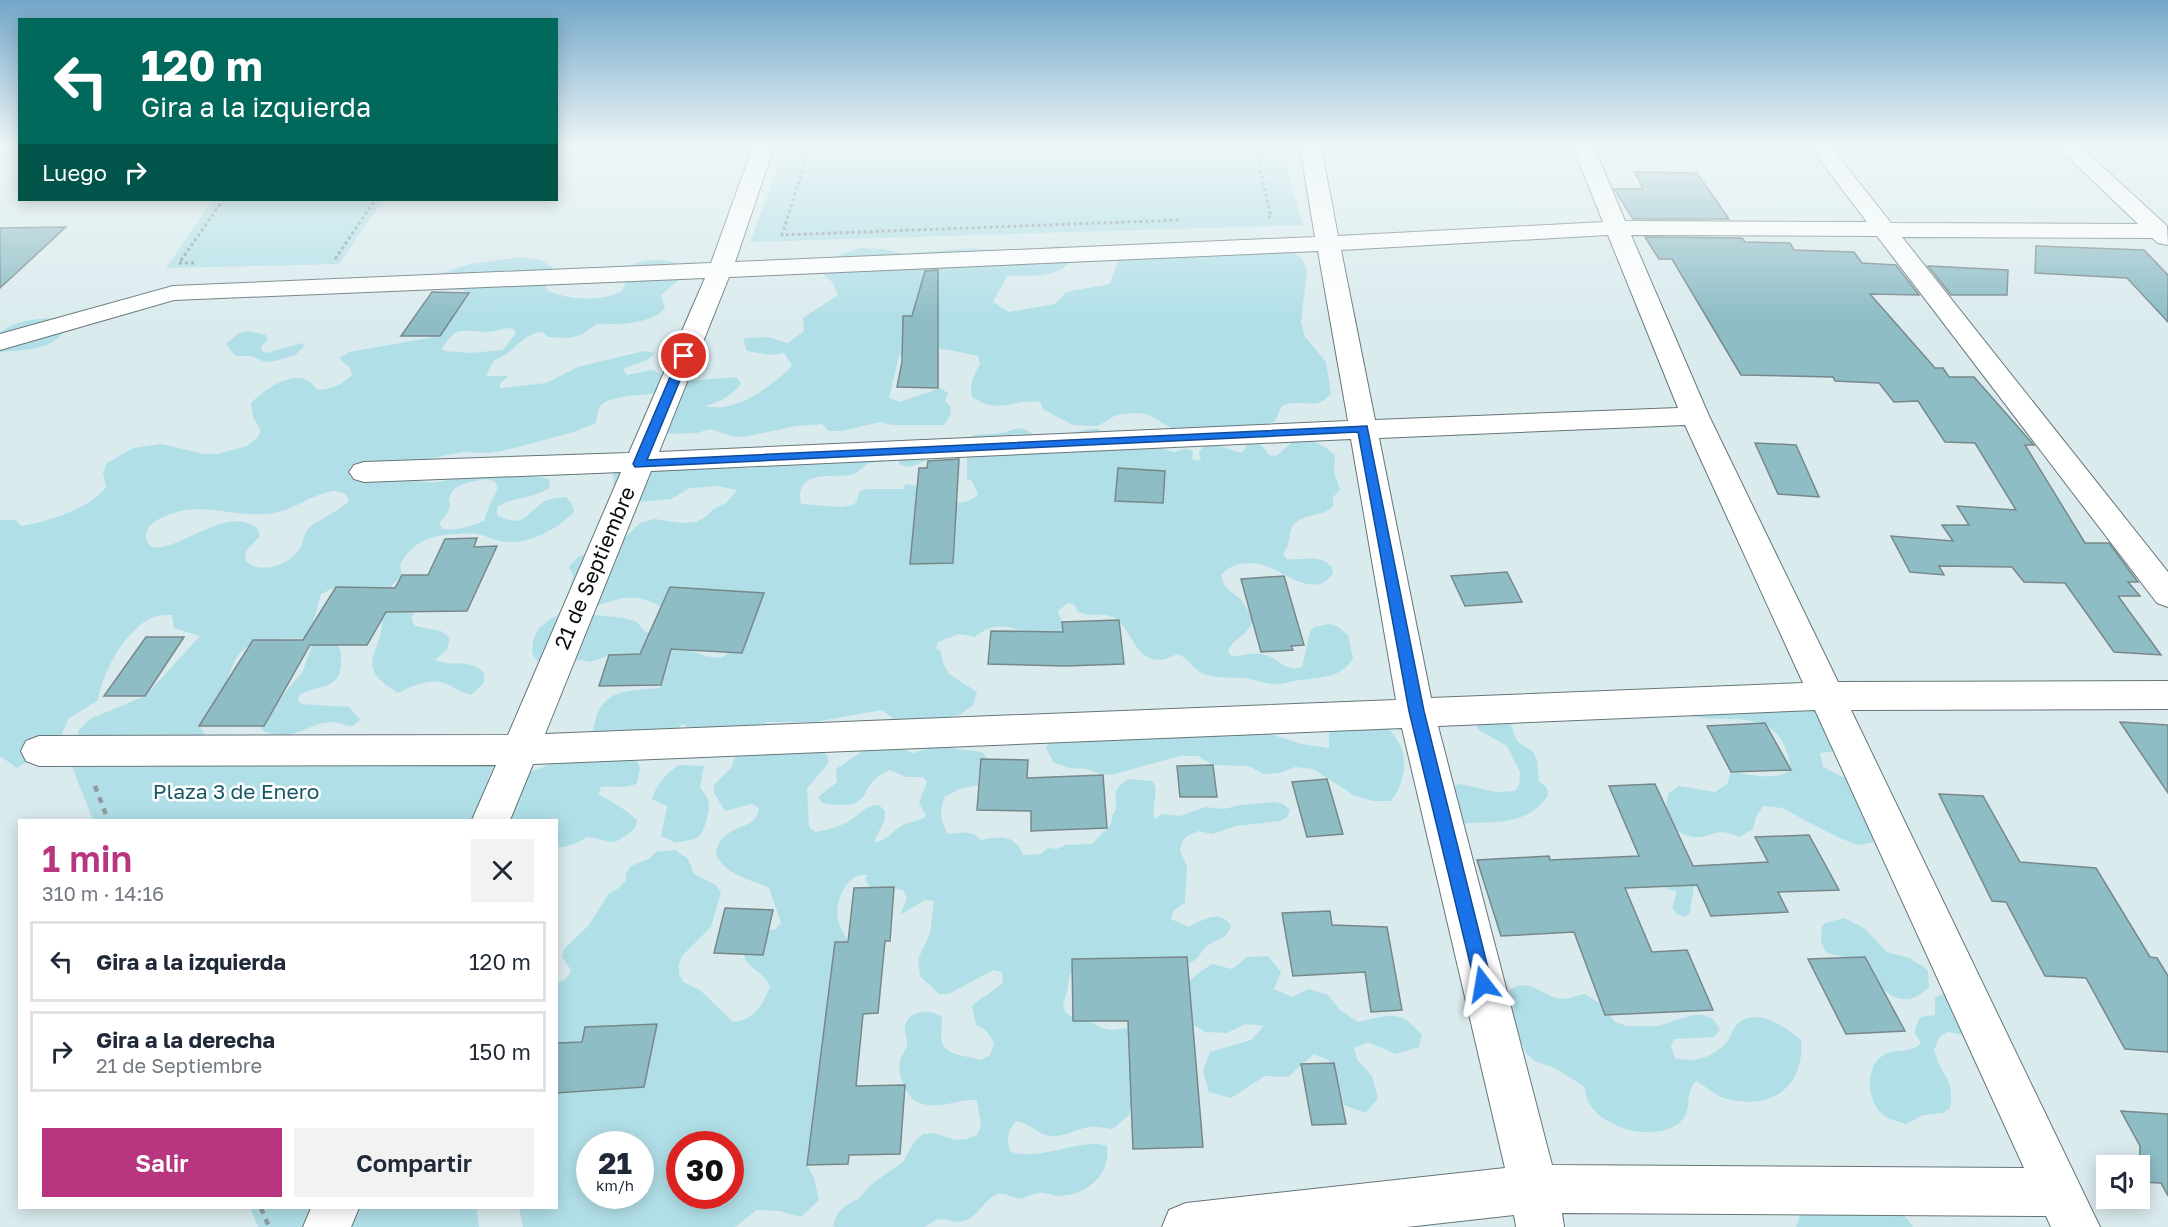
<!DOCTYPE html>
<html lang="es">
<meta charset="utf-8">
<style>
:root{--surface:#fff;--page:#f2f2f3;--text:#1f2937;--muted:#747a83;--line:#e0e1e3;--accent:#b8367f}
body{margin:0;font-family:"Golos Text",sans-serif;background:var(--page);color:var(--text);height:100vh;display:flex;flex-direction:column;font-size:22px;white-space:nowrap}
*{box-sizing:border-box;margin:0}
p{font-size:20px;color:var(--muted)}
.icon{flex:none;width:33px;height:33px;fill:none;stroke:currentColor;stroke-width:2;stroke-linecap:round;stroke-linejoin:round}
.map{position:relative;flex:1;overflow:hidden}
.side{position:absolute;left:18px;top:819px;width:540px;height:390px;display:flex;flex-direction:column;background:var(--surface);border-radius:0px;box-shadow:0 3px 15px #0003}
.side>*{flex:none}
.top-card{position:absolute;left:18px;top:18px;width:540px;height:183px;border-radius:0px;box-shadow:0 3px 15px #0003;background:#00695c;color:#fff;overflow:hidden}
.tools{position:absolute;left:2096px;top:1155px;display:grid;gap:12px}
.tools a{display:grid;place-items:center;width:54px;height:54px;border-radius:0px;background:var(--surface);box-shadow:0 3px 15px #0003;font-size:30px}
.speed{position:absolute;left:576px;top:1131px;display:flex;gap:12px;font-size:30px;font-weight:700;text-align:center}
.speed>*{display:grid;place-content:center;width:78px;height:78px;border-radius:50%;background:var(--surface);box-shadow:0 3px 15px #0003;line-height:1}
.speed small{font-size:15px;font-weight:400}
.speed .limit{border:9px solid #d22;background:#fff;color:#111}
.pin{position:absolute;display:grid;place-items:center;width:51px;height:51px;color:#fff;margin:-26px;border:3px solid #fff;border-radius:50%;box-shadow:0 2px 6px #0007}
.me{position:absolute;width:66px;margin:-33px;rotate:346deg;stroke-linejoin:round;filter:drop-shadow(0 0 4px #0008)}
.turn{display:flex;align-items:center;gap:21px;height:126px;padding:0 24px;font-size:27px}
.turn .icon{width:78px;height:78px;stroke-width:2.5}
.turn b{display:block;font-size:42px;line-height:51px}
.then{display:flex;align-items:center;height:57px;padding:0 24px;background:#0003;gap:12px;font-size:22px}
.round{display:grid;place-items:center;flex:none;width:63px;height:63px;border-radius:0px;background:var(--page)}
.headline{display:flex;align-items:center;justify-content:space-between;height:102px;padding:0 24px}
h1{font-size:36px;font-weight:600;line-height:45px;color:var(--accent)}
.action{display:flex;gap:12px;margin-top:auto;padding:12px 24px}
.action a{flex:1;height:69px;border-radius:0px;background:var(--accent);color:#fff;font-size:24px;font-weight:600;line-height:69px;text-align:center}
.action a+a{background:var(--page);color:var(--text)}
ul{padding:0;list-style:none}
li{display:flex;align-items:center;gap:18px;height:81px;margin:0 12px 9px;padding:0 12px;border:3px solid var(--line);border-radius:0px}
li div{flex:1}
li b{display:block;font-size:22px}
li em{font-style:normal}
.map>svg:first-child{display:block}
</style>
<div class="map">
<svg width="2168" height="1227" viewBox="0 0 2168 1227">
<rect width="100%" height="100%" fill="#daebee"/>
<g fill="#b1dfe7" fill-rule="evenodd">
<polygon points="786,147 1281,147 1303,225 750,242"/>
<polygon points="213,200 383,200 339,264 166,268"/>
<path d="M1061,246L1076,254C1062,280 1033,275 1007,276L993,302L1009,312L1055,304L1066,292L1110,284L1118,260L1132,252L1286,248L1301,258L1307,270L1301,322L1305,337L1326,362L1331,393C1316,413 1302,397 1282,406L1275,421L1266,426L1177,431L1147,414L1134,413L1116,415L1098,426L1073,425L1044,410L1040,402C1012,399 998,415 972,397C969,385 974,374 980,364L978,356C954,351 920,342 899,356L889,398L900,402L940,388L948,393L945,401L951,408L950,416L944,425H892L880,422L842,431H829L822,424L796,426L744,437L731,436L710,429L697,433L657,434L685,381L736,377L741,383C733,396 719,402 705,406C734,414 773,386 792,366L784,353L770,355L747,351L743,338L768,337L788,343L804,331L803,318L838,295L833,283L822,273L821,261L861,248L884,249L904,254L972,248L1015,252Z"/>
<path d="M522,257L541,260L553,268L546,286L548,291C572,300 600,302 622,291L625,284L623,279L624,270C639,258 665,257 682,265L680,279L661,295L665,307C656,324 614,325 597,324L581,335L568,338L548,337L543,332C522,332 513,356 494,360L486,376H508L500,384V388L546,383L578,367L644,351L655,353L647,360L623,369L627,375L652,370L669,378L661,392C645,397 608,393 599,408C597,412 597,419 596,423L571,433L502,451L487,453L462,452L419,461L413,478C429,487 445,480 462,477C483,473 530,474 550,479L549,488C533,499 514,496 497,507V515C520,527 523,519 539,505C546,498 557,498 566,497L572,504L574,512C558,529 531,543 508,542C496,542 488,536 477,534C471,533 464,534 458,534C432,535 413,540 400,565L402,575L392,585L393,593L420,606L411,617L415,626L441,631L450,638L447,650L435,660C455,668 463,657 484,672V683L471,695C460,692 453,686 444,683C428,678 412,686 398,693C350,664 384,654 382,618L357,588L336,587L321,594L312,626L319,633L343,639L338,645C342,653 341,655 341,664C340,689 321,685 300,694L298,700L301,704L349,707L360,720L353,726C345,726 339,722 331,722C303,724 294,744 263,731L261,726L279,699L302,673L313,643L307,638C291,639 270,638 255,643C234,651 232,668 225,687C221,701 210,716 199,725L205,734L200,740L78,737V731L90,719L145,696L200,636L174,628L172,615C166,615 159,615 153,617C125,630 103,671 98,700L68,719L58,743L17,768L0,756V520H16L21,526C47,522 91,508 106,487L103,472L107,463L133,448L161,444L204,454H217L247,446L257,438L261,430L253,417L251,403C262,392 290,371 307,380C311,382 315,387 318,390C332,389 341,385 352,375L350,368L339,358L349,352L440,336L446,329L445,323L469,296V293L461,290L437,289L436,275L470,264ZM508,328L514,329L516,333L503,350L470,353L444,351L442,348C458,326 459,331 484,332C492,332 500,329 508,328ZM485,479L494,481L498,487C495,496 485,512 485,520C476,526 453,531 443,529L439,523C443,519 449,512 450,506C451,498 447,504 450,496C454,483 474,482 485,479ZM335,491L346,494L349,501C337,513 322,517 310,527C302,534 304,544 298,551C287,566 258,575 245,560L246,551L260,536L257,528C226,503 175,556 150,546L146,539C145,528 152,523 161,518C202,498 234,520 274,513C296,509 313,493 335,491Z"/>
<path d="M64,317L67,326C56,351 23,350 0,352V332C25,317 37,320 64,317Z"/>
<polygon points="248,331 266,335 267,340 261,347 262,351 266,353 302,343 304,346 295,355 275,361 265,362 251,356 235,356 226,344 238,334"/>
<path d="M1018,428C1028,429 1032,435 1040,437C1061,442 1079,427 1099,429L1100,433L1174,452L1187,449L1193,451L1192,459L1198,461L1201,458L1199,453C1210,433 1229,454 1243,452L1248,444C1261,442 1263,447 1269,455L1276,456C1282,452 1289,443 1295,441C1310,436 1325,446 1335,455L1334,472L1340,490L1333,497V506C1322,518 1306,512 1294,524C1288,530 1292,543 1283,554L1287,559C1304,561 1318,553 1332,567L1333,573C1318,599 1286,574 1269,567C1255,561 1230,561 1221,576C1224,588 1231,591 1239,598C1245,603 1248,612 1253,619C1251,635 1231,638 1228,652L1232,656C1242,656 1252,652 1262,654C1278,657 1284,673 1302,667L1310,632L1314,627L1329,624L1337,626L1348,635L1353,658C1341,680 1317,677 1295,681C1287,682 1279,685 1272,684C1262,683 1254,679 1244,678C1232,677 1219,679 1207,675C1193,671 1190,658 1177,654C1135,677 1134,626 1113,617C1101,612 1089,618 1077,611L1075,605L1068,603L1058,611L1064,628L1062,633L1037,639C1015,626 995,620 975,637L959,634L938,642L936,648L941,652L943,663L949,674L977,692L973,705L961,714L944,719L928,722L894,719L882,710L815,722H766L759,729L689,728L683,724L658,745L593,732C599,689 623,691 660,688L669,653L607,656L590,662L582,660L538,662L532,653L533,640L539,628L552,618L567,612L624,618L637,622L644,631L685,643L693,651L705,656L721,658L734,650L652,602L639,598H623L591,607L567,598L573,576L569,566L578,557L621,541L640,523L655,519L681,523L696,522L708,515L713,509L726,503L737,490L718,486L690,488L671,499L628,503L614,490L613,472L739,465L749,469L763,465L888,458L883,462C863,461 867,467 852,475C831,478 794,469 801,504L842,507L853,505L857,501L859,492L866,489H904L905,484C927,484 956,518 978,494L972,481L967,479V456C957,456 946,456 936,457C923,459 912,472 899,464V459L975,435L1002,433Z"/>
<path d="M1816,708L1836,751L1820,753L1823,767L1874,793L1883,832L1874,842L1858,845L1837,837L1782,808L1763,806L1756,817L1753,829L1739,837C1734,835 1727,832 1721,832C1715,832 1708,836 1702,837C1674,838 1662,820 1668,794L1679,786L1715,792L1727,784L1731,772C1751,774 1774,782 1791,770C1782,697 1722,730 1676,712Z"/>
<path d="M1509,720L1517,741L1533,752L1537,760L1539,781L1546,787L1548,795C1529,826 1493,822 1460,823L1452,786L1460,784L1496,792L1515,791L1519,785L1520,772L1507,746L1477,729V723Z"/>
<path d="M1335,722L1387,725C1391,733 1400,742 1402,750C1408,768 1401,788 1391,801H1373L1355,796L1313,769L1295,767L1280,773L1263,774L1249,766L1213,765L1198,756H1180L1115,774L1103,775L1087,769L1069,768L1053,762L1046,748L1052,735L1257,730L1302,744L1329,748V734Z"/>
<path d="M948,745L956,749L982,752L991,764L985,784L959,789L945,797C939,810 940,822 948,834C962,833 971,829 981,840C999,836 1016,834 1023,855L1041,854L1048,848L1057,849L1065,845L1092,844L1111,824L1112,816L1116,810C1116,792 1112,791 1128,779L1153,781C1160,795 1150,806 1155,819L1162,814L1180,816L1205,807L1224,809L1240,805L1275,802L1283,804L1290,810L1287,817L1280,821L1236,826L1212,834L1199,831L1187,836L1182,842L1180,851L1187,866L1185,903L1173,911L1171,919L1189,927C1203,920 1220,908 1231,926C1225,942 1216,938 1206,947C1198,954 1202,957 1189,963L1078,969L1070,974C1067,985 1069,993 1063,1002L1065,1012L1073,1018H1084L1102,1028L1112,1030L1133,1027L1135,1095L1129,1115L1113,1129C1104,1128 1094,1125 1084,1128C1072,1131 1064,1137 1051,1136C1038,1135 1030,1123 1016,1121C1008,1132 1005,1139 1011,1152C1044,1161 1081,1137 1107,1146C1111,1174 1088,1195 1060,1196C1053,1196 1045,1192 1038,1193C1030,1194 1025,1200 1016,1198C1009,1196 1006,1193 998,1194C986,1197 979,1215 967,1220C949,1227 946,1210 925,1227H835L833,1225L838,1213L846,1205L858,1199L874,1182L903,1162L914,1142L923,1134L934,1133L955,1140L966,1139L977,1135L981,1126L977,1100C957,1099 937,1111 917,1102C906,1096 897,1074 900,1061C901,1055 906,1051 907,1045C908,1039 905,1037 905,1031C903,1011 929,1007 942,1017C942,1024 941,1031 941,1037C942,1057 967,1055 981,1060L990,1055L994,1045C991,1034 986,1030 976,1025L972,1006C982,997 994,992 1003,982L1002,972L993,970L949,994H939L920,976L918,959L930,934L934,901L925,900L900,915L907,898L903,890C888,886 872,898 865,878L868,875C847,871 834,902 838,920C840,927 845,935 848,942L814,1143L807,1165L814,1178L819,1200L801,1217L779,1211L757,1210L735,1227H523L519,1208H556L557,983L567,978L571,970L562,957L564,949L589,925L609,893L619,888L626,880V873L631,866L650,858L656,852L675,850L688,859L694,874L716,885L721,892L711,927L682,956L679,964V974L683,982L700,990L733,1022C753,1021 763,1005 770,987C764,969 741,969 744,948L765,930H775L781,923L769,888C750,879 727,876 716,855C719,822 757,833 759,808L752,804L725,811L714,793V785L731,768L736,755L823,751L828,757V763L807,789L809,827L815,832C827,830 839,827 849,821C861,814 865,805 879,805L885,811V819L874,842C888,841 892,831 903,825C911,821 919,822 926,816L919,803L927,782L923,777H906L890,770C853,784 880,813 822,803L818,797L837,782L836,769L864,750L891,746L914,753L931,747ZM590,1144H640V1196H590ZM680,1144H730V1196H680Z"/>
<path d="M559,757L631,760L638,762L640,769L637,783C625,790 614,785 601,787L598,794L625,810L637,820L635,828C610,849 615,841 587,837C577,843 568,848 557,847L556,820H504L499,815L526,774L552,763Z"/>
<polygon points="70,762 494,765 472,820 93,820"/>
<path d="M679,765L704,766L700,787C709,799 711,804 707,818C700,842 699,837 676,843L661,836L667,806L652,799C656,785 667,772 679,765Z"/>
<polygon points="1657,885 1694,885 1690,912 1686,917 1677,914 1672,907 1677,892"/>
<path d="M1844,918L1864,928L1887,952L1909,958L1928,970L1929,987C1894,1022 1875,973 1848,959C1842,956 1833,955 1826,952L1821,943L1822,926L1825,923Z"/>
<path d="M1268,956L1281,972L1274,989L1292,997L1309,989L1328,995L1340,1010L1358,1022C1390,1015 1398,1008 1422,1035L1419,1047L1396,1054L1368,1042L1354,1048L1358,1061L1372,1076L1378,1098L1366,1113L1344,1105L1334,1063L1314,1054L1288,1077L1265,1076L1231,1098L1209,1092L1203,1071L1210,1052L1251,1040L1264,1026L1245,1024L1227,1033L1205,1032L1187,1021L1182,988L1197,974L1212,964L1232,969L1247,957Z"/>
<path d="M1526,985C1539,988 1546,995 1557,998C1566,1001 1576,995 1585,994L1601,1004L1615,1022L1627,1026H1658L1693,1015H1703L1713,1019L1720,1030L1714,1037L1674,1039L1671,1047L1675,1058C1695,1063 1711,1058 1726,1043C1730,1039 1731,1032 1735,1027C1753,1004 1785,1026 1801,1040C1805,1087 1772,1110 1727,1099C1715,1096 1707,1087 1696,1081C1683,1095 1694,1110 1680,1122C1653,1146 1584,1125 1585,1087L1555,1068L1535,1061L1526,1053L1502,994L1517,986Z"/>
<path d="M1949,990L1971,1036L1948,1032L1940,1036L1934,1050C1942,1078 1955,1078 1950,1108L1943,1113L1923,1115L1906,1124C1898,1121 1886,1119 1880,1112C1867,1098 1865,1068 1882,1056C1894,1047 1910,1055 1921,1043L1914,1032L1920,1017L1935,1015V998Z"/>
<polygon points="1809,1189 1900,1210 1913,1227 1796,1227"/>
<polygon points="250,1208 477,1208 479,1227 258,1227"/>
</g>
<g fill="#8ebdc6" stroke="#78888a" stroke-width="1.5">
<polygon points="1635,172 1697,173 1729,219 1633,219 1614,189 1643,189"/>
<polygon points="66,227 0,288 0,228"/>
<polygon points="1645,237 1742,238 1745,242 1790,243 1794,250 1854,252 1862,263 1896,265 1919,295 1870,294 1935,368 1943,368 1949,377 1974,377 2032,443 2034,445 2025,445 2085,543 2109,543 2138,582 2128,582 2140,596 2118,596 2161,655 2114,652 2065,583 2024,582 2012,567 1939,566 1944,575 1910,572 1891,536 1953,541 1942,525 1969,525 1957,506 2016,510 1975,443 1945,442 1918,401 1894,402 1879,383 1835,381 1833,377 1741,375 1672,259 1659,259"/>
<polygon points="2036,246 2144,250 2168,275 2168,322 2127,278 2035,273"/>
<polygon points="1928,266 2008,270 2007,295 1951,295"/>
<polygon points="938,270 938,388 897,387 902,362 903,316 912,316 925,271"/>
<polygon points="432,292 469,293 440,336 401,336"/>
<polygon points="1755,443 1796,445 1819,497 1778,494"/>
<polygon points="959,459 953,563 910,564 919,468 927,468 928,461"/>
<polygon points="1118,468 1165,471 1163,503 1115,501"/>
<polygon points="477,538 474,547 497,546 467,611 386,612 367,645 310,645 264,726 199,726 253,640 303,640 336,587 395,588 402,575 428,575 445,539"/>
<polygon points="1507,572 1522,602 1465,606 1451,576"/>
<polygon points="1284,576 1304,645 1291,646 1293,650 1261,652 1241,579"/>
<polygon points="670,587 764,593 742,653 671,649 661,685 599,686 609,655 640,654"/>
<polygon points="1119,620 1124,664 1065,666 988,664 991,631 1063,632 1062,622"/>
<polygon points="146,637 184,637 145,696 104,696"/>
<polygon points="2120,722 2168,725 2168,793"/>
<polygon points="1765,723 1791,770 1731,772 1707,726"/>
<polygon points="981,759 1028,760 1027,778 1103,775 1107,828 1031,831 1031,811 977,810"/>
<polygon points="1213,765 1217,797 1180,797 1177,766"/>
<polygon points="1327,779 1343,834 1307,837 1292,782"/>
<polygon points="1655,784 1693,866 1768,862 1755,837 1809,835 1839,890 1778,892 1788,912 1711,916 1697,885 1625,888 1652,952 1687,950 1713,1010 1605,1015 1574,932 1501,936 1477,860 1549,856 1550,860 1639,856 1609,786"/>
<polygon points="1939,794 1983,796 2020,862 2096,868 2150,957 2157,958 2168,976 2168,1052 2125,1049 2086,978 2045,976 2006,902 1992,901"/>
<polygon points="894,887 890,941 885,941 878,1013 863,1014 856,1086 905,1085 900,1154 849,1155 848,1164 807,1165 835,942 848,942 854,888"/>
<polygon points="725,908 773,910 763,955 714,953"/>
<polygon points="1330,911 1332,925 1387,927 1402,1010 1371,1012 1365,972 1293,976 1282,913"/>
<polygon points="1187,957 1203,1147 1133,1149 1128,1021 1073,1021 1072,959"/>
<polygon points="1865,957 1905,1031 1846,1034 1808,959"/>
<polygon points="657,1024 644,1087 556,1093 556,1043 582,1042 585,1027"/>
<polygon points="1334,1063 1346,1124 1312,1125 1301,1064"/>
<polygon points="2121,1111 2168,1114 2168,1196 2161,1183 2139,1182 2140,1146"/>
</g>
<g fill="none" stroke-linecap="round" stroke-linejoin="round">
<g stroke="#667578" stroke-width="2">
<g id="minor">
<path d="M753,147H774L735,262L1315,237L1300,147H1321L1338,236L1603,222L1573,147H1594L1625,221L1867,222L1810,147H1831L1891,223L2138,224L2058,147H2081L2167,226L2168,245L2158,243L2152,238L1902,237L2168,572V607L2157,603L1877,236L1631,235L1709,416L1838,682L2168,681V709L1851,710L2100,1227H2051L2046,1216L1562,1213L1564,1227H1516L1514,1215L1407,1227H1162L1169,1210L1186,1203L1505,1168L1402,728L533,764L510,820H472L496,765L39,766L26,761L21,751L26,741L39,736L508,735L621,472L364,482L354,479L349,472L354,465L364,462L629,453L705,278L174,300L0,350V334L173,286L711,263ZM1608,235L1678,408L1375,420L1341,250ZM1318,251L1348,421L659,452L729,277ZM1685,425L1803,683L1431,698L1379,438ZM1351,439L1396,700L545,734L651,471ZM1815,710L2024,1168L1552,1165L1438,726Z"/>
<polygon points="311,1208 359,1208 351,1227 303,1227"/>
</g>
</g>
<g stroke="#8f9c9e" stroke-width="3" stroke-dasharray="3 3" stroke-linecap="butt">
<polyline points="810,147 782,235 1179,220"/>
<polyline points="1255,147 1271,217 1268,217"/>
<polyline points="335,259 375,200"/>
<polyline points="194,263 179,263 223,200"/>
</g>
<g stroke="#8f9c9e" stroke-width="4.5" stroke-dasharray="6 6" stroke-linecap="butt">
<polyline points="95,786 108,820"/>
<polyline points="261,1208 269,1227"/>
</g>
<use href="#minor" fill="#fff" fill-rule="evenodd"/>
</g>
<linearGradient id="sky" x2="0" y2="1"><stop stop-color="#73a7c9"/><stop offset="0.46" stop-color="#eef6f7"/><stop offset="1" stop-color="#eef6f7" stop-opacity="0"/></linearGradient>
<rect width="2168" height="319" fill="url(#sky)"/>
<polygon fill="#1a73e8" stroke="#114b97" stroke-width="1.5" points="684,353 690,356 647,460 1367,426 1424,711 1492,984 1490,990 1483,992 1477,990 1475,984 1409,711 1358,432 635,467 633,464 679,356"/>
<g text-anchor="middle" stroke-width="5" stroke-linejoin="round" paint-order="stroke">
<g font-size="21" fill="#090e0f" stroke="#fff">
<text transform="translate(595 568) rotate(-67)" y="7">21 de Septiembre</text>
</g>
<g font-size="21" fill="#175963" stroke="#fff">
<text x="236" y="799">Plaza 3 de Enero</text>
</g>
</g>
</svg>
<div class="tools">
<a><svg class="icon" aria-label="sound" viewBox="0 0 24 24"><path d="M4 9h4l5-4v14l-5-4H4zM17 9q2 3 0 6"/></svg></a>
</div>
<div class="speed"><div>21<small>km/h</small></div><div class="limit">30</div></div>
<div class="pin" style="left:684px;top:356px;background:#d93025"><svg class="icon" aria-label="arrive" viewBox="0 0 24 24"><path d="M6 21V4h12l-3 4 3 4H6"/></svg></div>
<svg class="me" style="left:1483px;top:984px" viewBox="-20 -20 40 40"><path d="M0-17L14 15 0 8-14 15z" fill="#1a73e8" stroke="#fff" stroke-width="4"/></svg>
<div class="top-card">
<div class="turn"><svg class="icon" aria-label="left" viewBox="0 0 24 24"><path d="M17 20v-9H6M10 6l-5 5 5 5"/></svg><div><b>120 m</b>Gira a la izquierda</div></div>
<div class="then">Luego<svg class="icon" aria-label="right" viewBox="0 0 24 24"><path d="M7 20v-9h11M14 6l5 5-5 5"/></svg></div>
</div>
<section class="side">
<div class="headline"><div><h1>1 min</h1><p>310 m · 14:16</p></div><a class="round"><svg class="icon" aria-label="close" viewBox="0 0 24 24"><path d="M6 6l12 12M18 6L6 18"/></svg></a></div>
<ul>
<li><svg class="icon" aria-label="left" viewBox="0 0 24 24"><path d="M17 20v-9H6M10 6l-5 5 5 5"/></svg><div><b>Gira a la izquierda</b></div><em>120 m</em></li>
<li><svg class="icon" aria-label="right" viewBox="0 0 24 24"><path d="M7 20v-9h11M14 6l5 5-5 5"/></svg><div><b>Gira a la derecha</b><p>21 de Septiembre</p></div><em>150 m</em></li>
</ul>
<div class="action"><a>Salir</a><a>Compartir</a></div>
</section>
</div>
